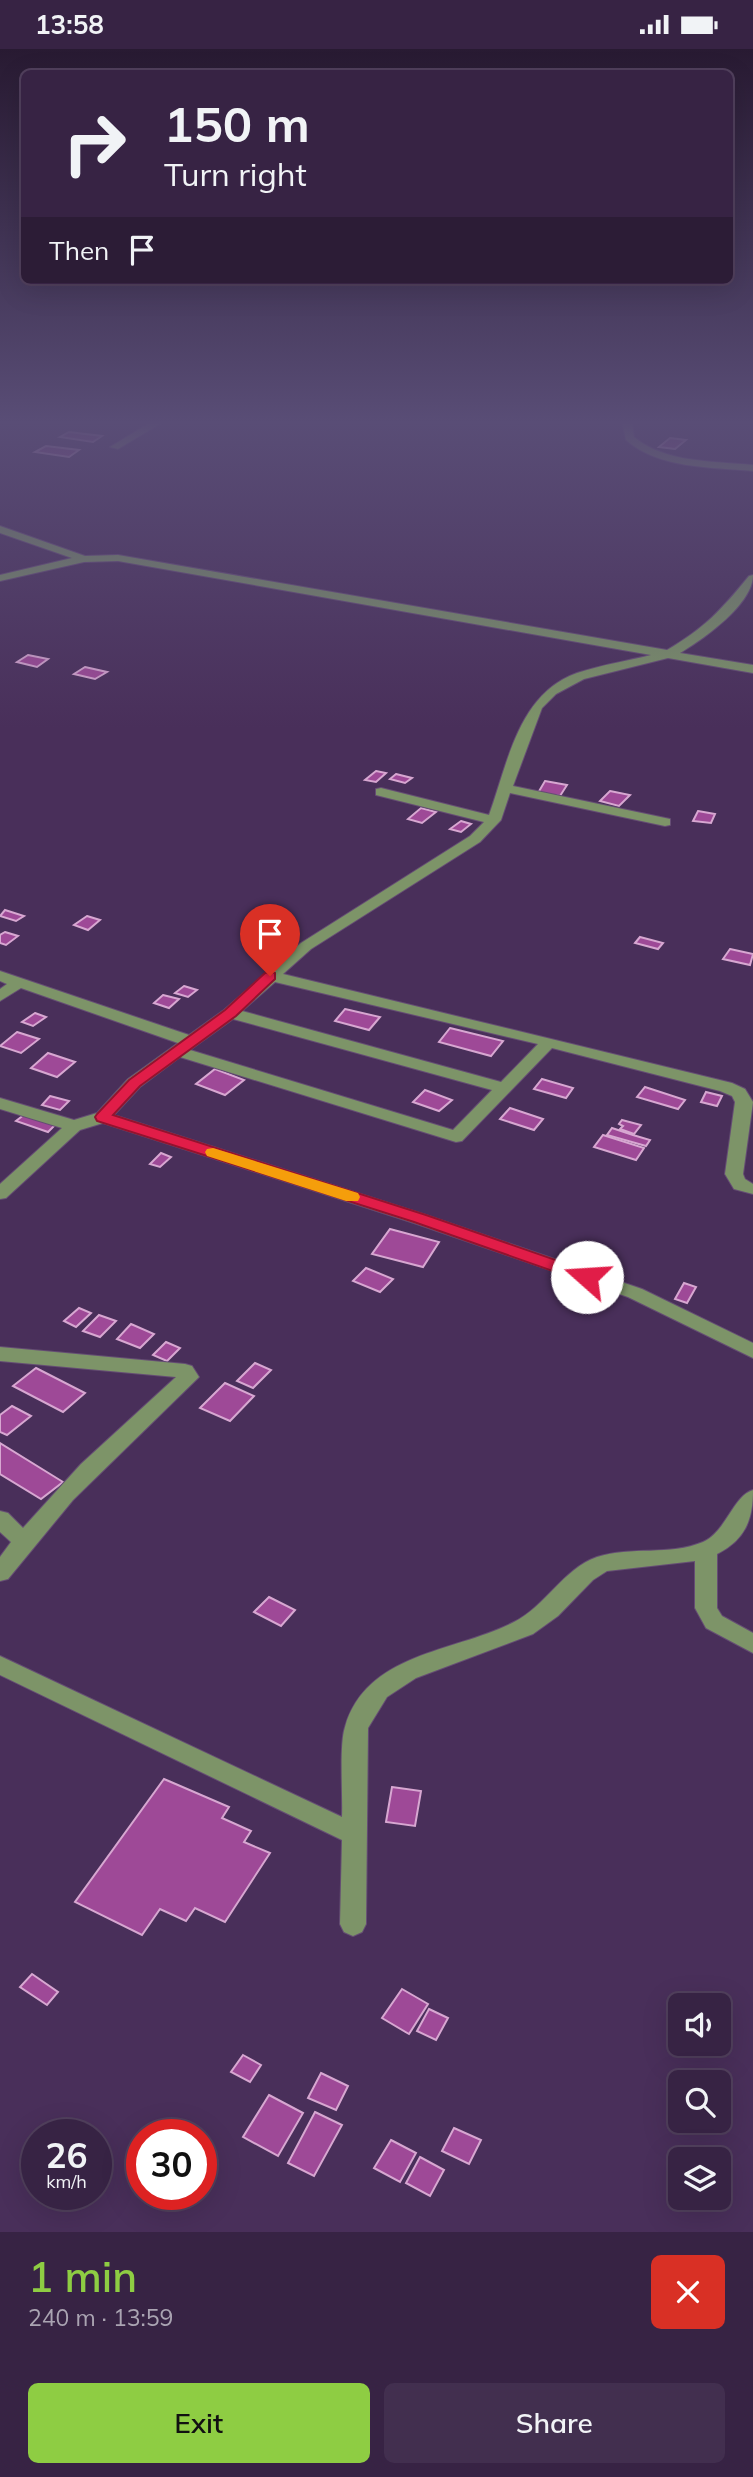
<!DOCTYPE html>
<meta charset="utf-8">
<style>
:root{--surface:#372344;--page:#422f4f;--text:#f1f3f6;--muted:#aaa4b2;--line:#51405d;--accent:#8ecd43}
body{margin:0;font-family:Mulish,sans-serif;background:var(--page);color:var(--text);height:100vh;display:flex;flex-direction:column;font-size:26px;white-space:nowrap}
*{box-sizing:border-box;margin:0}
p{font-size:23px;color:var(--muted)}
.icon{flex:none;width:38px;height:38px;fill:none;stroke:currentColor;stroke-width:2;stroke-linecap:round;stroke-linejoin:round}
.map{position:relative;height:2183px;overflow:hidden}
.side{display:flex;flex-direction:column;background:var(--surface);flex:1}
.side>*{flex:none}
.banner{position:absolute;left:21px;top:21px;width:712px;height:214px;border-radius:10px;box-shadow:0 7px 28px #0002,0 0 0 2px var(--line);background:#372344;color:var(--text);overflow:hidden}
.buttons{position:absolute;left:668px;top:1944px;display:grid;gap:14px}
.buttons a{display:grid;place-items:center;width:63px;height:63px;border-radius:10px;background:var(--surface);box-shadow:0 7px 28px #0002,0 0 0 2px var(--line);font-size:35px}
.speed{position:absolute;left:21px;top:2070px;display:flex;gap:14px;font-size:35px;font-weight:700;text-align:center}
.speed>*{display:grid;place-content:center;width:91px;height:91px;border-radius:50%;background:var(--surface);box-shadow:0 7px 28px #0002,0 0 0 2px var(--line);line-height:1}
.speed small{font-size:18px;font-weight:400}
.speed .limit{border:10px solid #d22;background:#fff;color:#111}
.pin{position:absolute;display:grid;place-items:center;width:60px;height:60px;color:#fff;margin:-72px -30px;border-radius:50% 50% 50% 0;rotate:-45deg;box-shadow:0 0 7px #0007}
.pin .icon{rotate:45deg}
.me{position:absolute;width:77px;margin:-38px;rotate:289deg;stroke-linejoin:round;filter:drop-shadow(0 0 5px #0008)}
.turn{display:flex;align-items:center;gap:24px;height:147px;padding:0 28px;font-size:32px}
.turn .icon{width:91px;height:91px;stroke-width:2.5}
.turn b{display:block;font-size:49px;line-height:60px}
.then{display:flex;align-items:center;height:66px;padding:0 28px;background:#0003;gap:14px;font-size:26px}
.round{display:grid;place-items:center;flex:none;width:74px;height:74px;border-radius:10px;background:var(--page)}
.overview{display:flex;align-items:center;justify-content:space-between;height:119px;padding:0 28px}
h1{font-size:42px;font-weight:600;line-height:52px;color:var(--accent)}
.button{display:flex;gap:14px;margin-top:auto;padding:14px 28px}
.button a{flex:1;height:80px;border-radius:10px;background:var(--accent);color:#111;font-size:28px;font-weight:600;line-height:80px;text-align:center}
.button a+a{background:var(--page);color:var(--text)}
.status{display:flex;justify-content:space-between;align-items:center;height:49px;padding:0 35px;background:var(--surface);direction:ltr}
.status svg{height:19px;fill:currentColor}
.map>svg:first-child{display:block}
</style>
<div class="status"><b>13:58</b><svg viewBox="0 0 49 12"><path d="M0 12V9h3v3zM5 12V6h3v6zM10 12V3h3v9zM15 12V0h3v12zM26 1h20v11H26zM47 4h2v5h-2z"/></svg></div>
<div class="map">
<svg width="753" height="2183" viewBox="0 0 753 2183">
<rect width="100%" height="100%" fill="#492f5a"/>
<g fill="#9e4997" stroke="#d7a7d1" stroke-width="2">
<polygon points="69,383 102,387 93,393 60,388"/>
<polygon points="670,389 686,391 675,400 659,398"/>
<polygon points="46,397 79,401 69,408 35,403"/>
<polygon points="28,606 48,610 37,618 17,613"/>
<polygon points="85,618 107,623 95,630 74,625"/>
<polygon points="376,722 386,724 376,733 365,731"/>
<polygon points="396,725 412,729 405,734 390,730"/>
<polygon points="545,732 567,736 560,747 538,744"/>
<polygon points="610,742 630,746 619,757 600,752"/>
<polygon points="421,759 436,763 422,774 408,770"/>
<polygon points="698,762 715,765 711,774 693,772"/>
<polygon points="461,772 471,775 461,783 450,780"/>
<polygon points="5,861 24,867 16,872 0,867"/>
<polygon points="87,867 100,871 88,881 74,876"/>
<polygon points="5,883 18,887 6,896 0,894 0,886"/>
<polygon points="640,888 663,894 658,900 635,894"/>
<polygon points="730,900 753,905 750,916 723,910"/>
<polygon points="184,937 197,941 188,948 175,944"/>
<polygon points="163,946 179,950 169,959 154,954"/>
<polygon points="345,960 380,968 369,981 335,972"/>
<polygon points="35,964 46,968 33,977 22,973"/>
<polygon points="450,979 503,992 491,1007 439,993"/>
<polygon points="17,983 39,990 21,1004 0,997"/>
<polygon points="48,1004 75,1013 57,1028 31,1019"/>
<polygon points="215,1020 244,1031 225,1046 196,1035"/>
<polygon points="542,1030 573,1039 566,1049 534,1040"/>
<polygon points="645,1038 685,1051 678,1060 637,1048"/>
<polygon points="425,1041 452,1051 439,1062 413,1053"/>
<polygon points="706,1043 722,1047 717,1057 701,1053"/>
<polygon points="50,1047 69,1052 60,1061 42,1056"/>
<polygon points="510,1059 543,1070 534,1081 500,1070"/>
<polygon points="25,1065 56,1075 48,1083 16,1072"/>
<polygon points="622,1071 641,1076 634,1085 620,1080 623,1077 619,1075"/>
<polygon points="612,1079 633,1086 650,1091 646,1097 607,1086"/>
<polygon points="603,1086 644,1099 636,1111 594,1098"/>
<polygon points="161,1104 171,1108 160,1118 150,1115"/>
<polygon points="390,1180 439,1193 423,1218 372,1205"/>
<polygon points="366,1219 393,1230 380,1243 353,1232"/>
<polygon points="684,1234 696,1238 687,1254 675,1250"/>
<polygon points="79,1259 91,1264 76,1278 64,1272"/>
<polygon points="99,1266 116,1272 100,1288 83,1282"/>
<polygon points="131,1275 154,1285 140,1299 117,1290"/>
<polygon points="166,1293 180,1299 167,1312 153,1306"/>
<polygon points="255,1314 271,1321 253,1339 237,1332"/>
<polygon points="36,1319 85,1344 63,1363 13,1337"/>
<polygon points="225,1334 254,1347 230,1372 200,1359"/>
<polygon points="12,1357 31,1367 7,1386 0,1383 0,1366"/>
<polygon points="0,1394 63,1433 41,1450 0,1425"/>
<polygon points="269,1548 295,1561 281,1577 254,1563"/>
<polygon points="164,1730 229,1758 222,1769 251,1782 244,1793 270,1804 225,1873 195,1859 186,1872 160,1860 142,1886 75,1853"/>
<polygon points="392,1738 421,1742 415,1777 386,1773"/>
<polygon points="32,1925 58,1943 47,1956 20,1938"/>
<polygon points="402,1940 428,1955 409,1985 382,1969"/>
<polygon points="429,1960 448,1969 436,1991 417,1982"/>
<polygon points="243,2006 261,2016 250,2033 231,2023"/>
<polygon points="321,2024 348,2037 336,2061 308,2049"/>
<polygon points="269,2046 303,2064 278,2107 243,2088"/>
<polygon points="315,2063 342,2076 314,2127 288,2114"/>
<polygon points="454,2079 481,2091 469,2115 442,2102"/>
<polygon points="391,2091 416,2104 400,2133 374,2119"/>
<polygon points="420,2108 444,2121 430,2147 406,2134"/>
</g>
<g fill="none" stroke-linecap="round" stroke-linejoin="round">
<g stroke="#654d74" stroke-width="2">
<g id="minor">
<polygon points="151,373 163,373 118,400 110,398"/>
<path d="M622,373H632L634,388C665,414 714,412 753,416V422C711,418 659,420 626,391Z"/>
<path d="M0,477L85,507L118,506L667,601C705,579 722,560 749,527L753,526C753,555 704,590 680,604L753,616V624L668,609L584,630L556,645L542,659L513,737L670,770V776L665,777L510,744L501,771L480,793L311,900L283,925L732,1034L745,1040L753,1053L743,1125L745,1130L753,1135V1145L734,1140L725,1125L735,1053L732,1047L720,1042L552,999L462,1092L456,1093L180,1008L140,1038L114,1066L426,1166L642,1240L753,1294V1309L628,1248L414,1174L103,1074L80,1081L6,1149L0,1150V1135L62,1079L0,1060V1049L74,1071L97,1064L128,1030L178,994L21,939L0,952V940L7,935L0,932V922L189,986L224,961L301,894L470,787L484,773L376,746V740L381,739L489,766C508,714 518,645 577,624C601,616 627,612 651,606L118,512L84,513L0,532V526L72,509L0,484ZM275,933L538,995L501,1033L242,962ZM233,970L492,1041L453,1081L190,1001Z"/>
<polygon points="0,1298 185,1315 192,1317 199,1328 73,1451 8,1530 0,1532 0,1508 11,1493 0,1483 0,1462 8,1464 23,1479 81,1415 176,1328 0,1312"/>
<path d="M753,1441C753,1471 745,1491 717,1505V1559L722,1567L753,1584V1604L706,1579L695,1559V1512L607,1522L593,1531L558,1567L533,1585L416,1629L387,1648L368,1679L366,1875L362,1883L353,1887L344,1883L340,1875L342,1791L0,1626V1607L342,1768C343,1746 339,1696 345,1678C366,1603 457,1603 514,1573C546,1557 563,1520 597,1508C631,1497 670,1507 703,1493C726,1483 733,1447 753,1441Z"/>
</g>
</g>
<use href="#minor" fill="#7d9468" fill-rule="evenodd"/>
</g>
<linearGradient id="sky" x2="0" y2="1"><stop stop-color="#281a32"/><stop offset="0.55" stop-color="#594d76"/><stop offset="1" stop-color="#594d76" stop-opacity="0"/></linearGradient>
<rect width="753" height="679" fill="url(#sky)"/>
<polygon fill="#e11d48" stroke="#92132f" stroke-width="2" points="270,923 275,924 275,930 236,967 140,1037 113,1066 426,1166 593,1224 596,1228 593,1232 581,1232 414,1173 97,1072 95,1068 97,1065 129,1031 225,961 265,924"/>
<polygon fill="#f59e0b" points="213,1099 358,1144 360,1148 358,1152 346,1152 207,1107 205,1103 207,1100"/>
</svg>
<div class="buttons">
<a><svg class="icon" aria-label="sound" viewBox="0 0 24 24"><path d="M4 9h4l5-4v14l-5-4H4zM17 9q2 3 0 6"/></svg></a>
<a><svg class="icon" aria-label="search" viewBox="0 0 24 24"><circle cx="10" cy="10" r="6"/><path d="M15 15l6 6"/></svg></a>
<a><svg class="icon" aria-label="layers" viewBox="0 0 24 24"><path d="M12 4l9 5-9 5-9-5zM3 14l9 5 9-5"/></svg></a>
</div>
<div class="speed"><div>26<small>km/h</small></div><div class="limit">30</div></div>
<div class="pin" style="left:270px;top:927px;background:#d93025"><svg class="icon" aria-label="arrive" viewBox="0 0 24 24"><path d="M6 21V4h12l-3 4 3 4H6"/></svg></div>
<svg class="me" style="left:587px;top:1228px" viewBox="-20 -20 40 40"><circle r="19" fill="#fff"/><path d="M0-13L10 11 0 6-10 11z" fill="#e11d48"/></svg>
<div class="banner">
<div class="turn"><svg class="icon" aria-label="right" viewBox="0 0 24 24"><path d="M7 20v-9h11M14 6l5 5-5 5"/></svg><div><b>150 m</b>Turn right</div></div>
<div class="then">Then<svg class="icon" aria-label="arrive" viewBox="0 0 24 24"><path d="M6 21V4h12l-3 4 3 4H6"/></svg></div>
</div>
</div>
<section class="side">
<div class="overview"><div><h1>1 min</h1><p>240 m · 13:59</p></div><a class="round" style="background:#d93025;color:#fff"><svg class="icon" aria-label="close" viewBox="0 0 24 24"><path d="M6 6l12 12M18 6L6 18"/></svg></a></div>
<div class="button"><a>Exit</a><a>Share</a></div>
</section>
